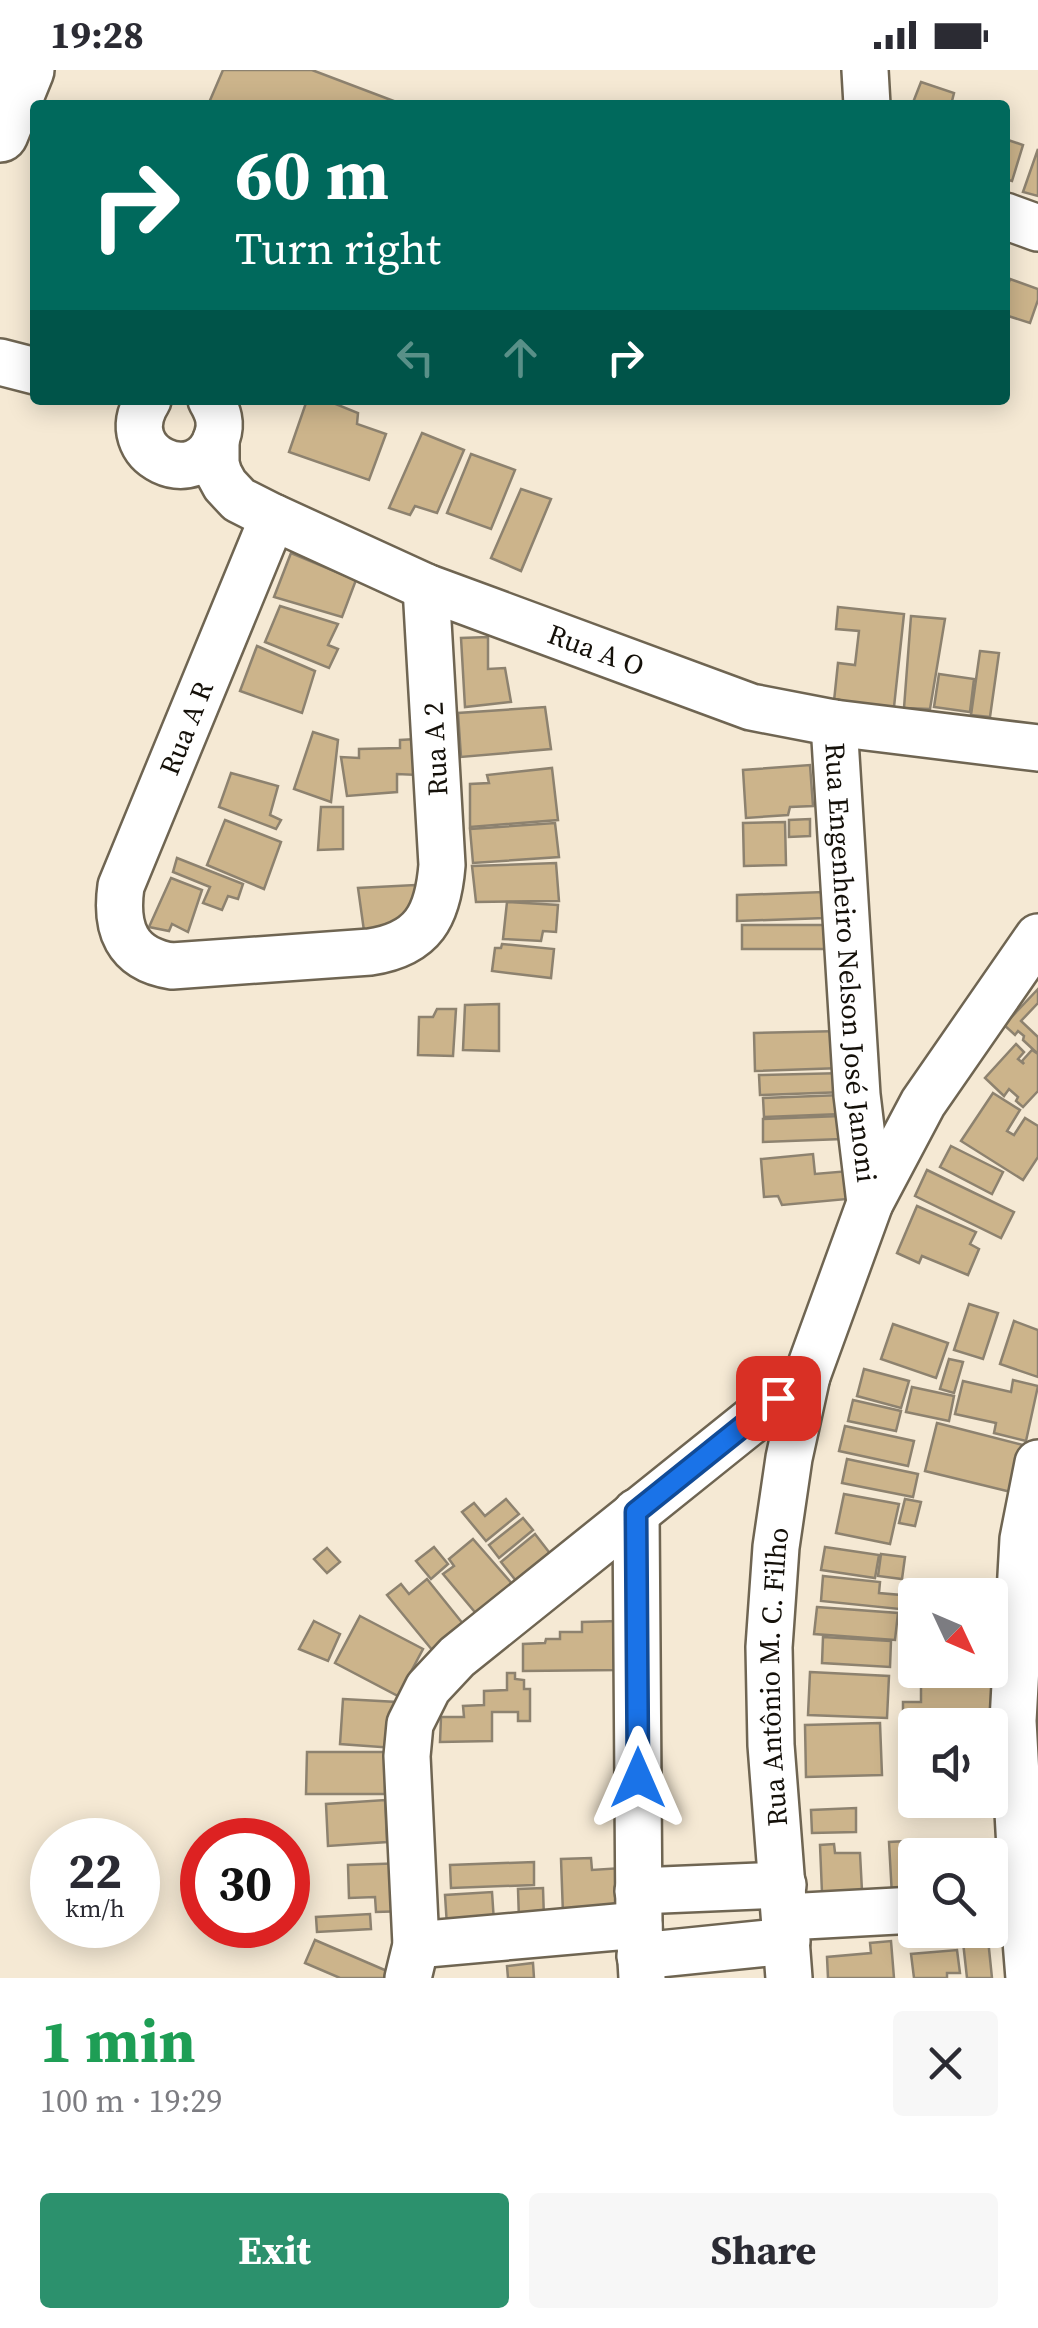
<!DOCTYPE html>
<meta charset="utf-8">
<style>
:root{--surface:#fff;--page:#f7f7f7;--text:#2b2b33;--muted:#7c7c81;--accent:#2c916d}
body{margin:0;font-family:"Source Serif 4",serif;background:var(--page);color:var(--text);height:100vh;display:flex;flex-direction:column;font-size:38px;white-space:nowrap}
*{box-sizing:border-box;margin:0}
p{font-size:32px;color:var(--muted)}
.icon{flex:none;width:55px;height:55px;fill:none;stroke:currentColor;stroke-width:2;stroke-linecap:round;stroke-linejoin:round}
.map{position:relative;height:1908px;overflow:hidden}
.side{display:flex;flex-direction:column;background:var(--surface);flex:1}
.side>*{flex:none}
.top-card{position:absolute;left:30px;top:30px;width:980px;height:305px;border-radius:10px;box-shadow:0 5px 25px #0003;background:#00695c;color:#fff;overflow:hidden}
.needle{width:65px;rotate:134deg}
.fabs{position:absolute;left:898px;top:1508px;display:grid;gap:20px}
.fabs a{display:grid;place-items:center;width:110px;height:110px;border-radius:10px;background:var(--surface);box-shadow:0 5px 25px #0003;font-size:50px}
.speed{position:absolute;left:30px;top:1748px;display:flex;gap:20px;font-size:50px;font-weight:700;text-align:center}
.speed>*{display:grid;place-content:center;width:130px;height:130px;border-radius:50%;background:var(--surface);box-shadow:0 5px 25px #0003;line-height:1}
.speed small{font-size:25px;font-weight:400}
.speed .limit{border:15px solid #d22;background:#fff;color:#111}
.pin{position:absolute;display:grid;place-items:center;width:85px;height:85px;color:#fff;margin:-42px;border-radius:20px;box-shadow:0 5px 15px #0006}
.me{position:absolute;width:110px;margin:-55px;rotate:0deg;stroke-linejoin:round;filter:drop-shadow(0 0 8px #0008)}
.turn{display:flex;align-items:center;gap:35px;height:210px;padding:0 40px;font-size:45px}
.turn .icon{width:130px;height:130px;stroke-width:2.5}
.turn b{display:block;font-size:70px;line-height:85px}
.lanes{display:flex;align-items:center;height:95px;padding:0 40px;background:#0003;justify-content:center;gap:50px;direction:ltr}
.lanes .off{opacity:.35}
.round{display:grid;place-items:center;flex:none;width:105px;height:105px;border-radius:10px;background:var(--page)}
.head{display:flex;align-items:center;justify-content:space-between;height:170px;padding:0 40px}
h1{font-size:60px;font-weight:700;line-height:75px;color:#1e9e55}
.primary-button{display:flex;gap:20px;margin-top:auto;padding:20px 40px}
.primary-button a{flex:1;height:115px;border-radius:10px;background:var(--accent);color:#fff;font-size:40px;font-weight:700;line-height:115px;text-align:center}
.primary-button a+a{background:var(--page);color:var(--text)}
.status{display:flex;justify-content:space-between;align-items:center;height:70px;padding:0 50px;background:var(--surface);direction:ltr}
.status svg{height:28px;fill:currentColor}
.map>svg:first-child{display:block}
</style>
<div class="status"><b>19:28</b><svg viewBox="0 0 49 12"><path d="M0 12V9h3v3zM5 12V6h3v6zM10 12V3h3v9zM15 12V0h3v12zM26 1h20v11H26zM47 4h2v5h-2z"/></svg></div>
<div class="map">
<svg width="1038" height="1908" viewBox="0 0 1038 1908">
<rect width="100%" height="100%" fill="#f5e9d4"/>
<g fill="#ccb48b" stroke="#8d826f" stroke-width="2.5">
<polygon points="223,0 312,0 399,33 398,35 208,35"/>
<polygon points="921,12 954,23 951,35 912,35"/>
<polygon points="1005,69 1023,75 1012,111 1005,109"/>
<polygon points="1038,79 1038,126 1023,122"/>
<polygon points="1010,209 1038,219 1038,230 1030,253 1005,245 1005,223"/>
<polygon points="307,330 326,330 358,343 357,354 386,364 369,410 289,382"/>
<polygon points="422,363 464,380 437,443 415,436 410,445 389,438"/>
<polygon points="471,384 515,400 491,459 447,443"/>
<polygon points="521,419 551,429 521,501 491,488"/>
<polygon points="291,483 356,510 342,547 274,527"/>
<polygon points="280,536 338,554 328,575 338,579 329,598 265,572"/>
<polygon points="838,537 904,544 894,637 834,631 838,593 855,595 859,561 836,559"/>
<polygon points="911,546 945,549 930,639 904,638"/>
<polygon points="488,567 488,599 505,598 511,632 465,637 461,568"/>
<polygon points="257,576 315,601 302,643 240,621"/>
<polygon points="980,581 999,583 990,647 971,645"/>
<polygon points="939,604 974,609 970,642 934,637"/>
<polygon points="545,637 551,679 461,687 458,643"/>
<polygon points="313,662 338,670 331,732 294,719"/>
<polygon points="416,669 418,705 397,704 397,722 347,726 341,687 359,688 359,679 400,678 400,670"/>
<polygon points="810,695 813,736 790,737 788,745 746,748 743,700"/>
<polygon points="552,698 558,750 470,757 470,714 489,713 487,705"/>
<polygon points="231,703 278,716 270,745 281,750 276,759 219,737"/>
<polygon points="321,737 343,737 343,779 318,780"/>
<polygon points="810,749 810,766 789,767 789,750"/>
<polygon points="225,750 281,772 264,819 207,795"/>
<polygon points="785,752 786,795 744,796 743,753"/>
<polygon points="555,753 559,787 473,793 470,759"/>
<polygon points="177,788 243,814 238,829 228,826 222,840 203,833 210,817 173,802"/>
<polygon points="556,793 559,831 476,832 472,796"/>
<polygon points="171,808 202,820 188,862 172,854 169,861 149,857"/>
<polygon points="415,815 419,859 365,868 358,818"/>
<polygon points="824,822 825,848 737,851 737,825"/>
<polygon points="507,832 558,835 556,862 543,861 541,871 503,869"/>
<rect x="742" y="855" width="85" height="24"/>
<polygon points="502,874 554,879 551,908 492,901 495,878 501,878"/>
<polygon points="1038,919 1038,933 1021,951 1038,967 1038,984 1023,970 1024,966 1018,961 1015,965 1004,955"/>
<polygon points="499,934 499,981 463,980 465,935"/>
<polygon points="437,939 456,939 453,986 418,985 419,947 433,947"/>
<polygon points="841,961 842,998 755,1001 754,963"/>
<polygon points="1016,974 1024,982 1018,989 1024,994 1022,991 1032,980 1038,984 1038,1021 1023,1037 1016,1031 1018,1027 1009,1019 1004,1026 985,1008"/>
<polygon points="845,1003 845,1022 760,1025 759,1005"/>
<polygon points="993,1023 1020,1040 1007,1061 1014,1065 1025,1048 1038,1056 1038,1087 1023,1110 961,1071"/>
<polygon points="842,1025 842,1044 764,1047 763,1028"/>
<polygon points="841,1046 842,1069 763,1072 763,1049"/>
<polygon points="951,1076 1003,1102 992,1124 940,1097"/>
<polygon points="813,1084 815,1104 849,1101 858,1128 782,1135 778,1126 764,1127 761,1089"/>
<polygon points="927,1100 1014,1142 1001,1168 915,1126"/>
<polygon points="917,1136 976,1162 970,1174 979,1179 968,1205 922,1186 919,1193 897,1183"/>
<polygon points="969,1234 998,1243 983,1289 954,1280"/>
<polygon points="1014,1251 1038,1260 1038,1307 1000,1294"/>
<polygon points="893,1254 948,1273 936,1308 881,1289"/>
<polygon points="949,1289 963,1292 954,1323 940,1319"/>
<polygon points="864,1299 909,1311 901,1338 857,1326"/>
<polygon points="1013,1310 1038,1316 1026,1371 994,1363 996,1353 955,1344 963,1311 1011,1322"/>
<polygon points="912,1317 954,1326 949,1351 906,1342"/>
<polygon points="853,1330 901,1341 896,1361 848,1351"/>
<polygon points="937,1353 1027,1376 1015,1423 925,1401"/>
<polygon points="845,1356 914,1371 908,1396 839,1381"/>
<polygon points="847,1389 918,1404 913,1427 842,1413"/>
<polygon points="844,1424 899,1434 890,1474 836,1463"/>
<polygon points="506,1429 519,1444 486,1471 462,1442 474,1433 485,1446"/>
<polygon points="905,1429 921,1432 915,1456 899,1453"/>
<polygon points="523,1448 533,1460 499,1488 489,1475"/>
<polygon points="535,1464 552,1486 517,1512 501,1492"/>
<polygon points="473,1469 514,1516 479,1547 443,1504 454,1496 449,1489"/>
<polygon points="434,1477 448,1494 431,1509 416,1491"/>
<polygon points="825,1477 879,1485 875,1508 821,1500"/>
<polygon points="327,1478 340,1492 327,1503 314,1489"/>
<polygon points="881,1484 905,1487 902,1509 878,1506"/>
<polygon points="823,1506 880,1512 879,1523 901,1525 899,1539 821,1531"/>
<polygon points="427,1509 464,1555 433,1581 387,1525 401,1514 409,1524"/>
<polygon points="817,1537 898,1543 895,1570 814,1564"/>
<polygon points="360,1546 423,1579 398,1626 335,1593"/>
<polygon points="314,1551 340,1564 328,1591 299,1579"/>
<polygon points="619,1551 620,1600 523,1601 523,1574 545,1573 546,1569 560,1569 560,1562 582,1562 582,1552"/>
<polygon points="823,1567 891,1571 890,1597 822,1593"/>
<polygon points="921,1600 981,1600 981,1606 995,1606 995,1640 903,1641 903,1632 921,1632"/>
<polygon points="810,1602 889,1606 887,1648 808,1645"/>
<polygon points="507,1603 515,1603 515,1609 524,1610 524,1619 530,1619 530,1651 518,1651 518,1642 492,1642 492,1671 440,1672 441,1647 464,1647 463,1636 484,1635 484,1621 507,1620"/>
<polygon points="343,1629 397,1632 394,1678 340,1674"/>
<polygon points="880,1653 882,1705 806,1707 805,1655"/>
<polygon points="307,1682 385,1682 385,1724 306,1724"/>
<polygon points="385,1730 387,1772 328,1776 326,1734"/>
<polygon points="856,1738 856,1762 812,1763 811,1740"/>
<polygon points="925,1770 925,1785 915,1785 915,1825 892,1826 889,1772"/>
<polygon points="834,1774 835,1783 860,1783 862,1821 822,1823 820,1775"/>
<polygon points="591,1788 592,1800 622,1798 623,1842 563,1844 561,1789"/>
<polygon points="534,1792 534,1815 451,1818 450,1795"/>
<polygon points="407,1793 408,1841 376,1842 375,1827 349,1828 348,1795"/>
<polygon points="543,1818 544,1849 519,1850 518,1819"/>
<polygon points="492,1822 494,1852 447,1856 445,1825"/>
<polygon points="370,1844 371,1859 317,1862 316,1847"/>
<polygon points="988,1869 992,1908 967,1908 963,1872"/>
<polygon points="315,1870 387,1901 384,1908 340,1908 305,1893"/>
<polygon points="891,1871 894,1908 828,1908 827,1887 871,1883 870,1873"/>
<polygon points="957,1880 960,1903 947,1903 947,1908 914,1908 911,1884"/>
<polygon points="533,1893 534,1908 508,1908 507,1896"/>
</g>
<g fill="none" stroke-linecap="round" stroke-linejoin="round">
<g stroke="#6f6552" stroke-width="50">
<g id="minor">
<polyline points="865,0 867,35"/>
<polyline points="1005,146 1038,158"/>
<polyline points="0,292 35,301"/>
<path d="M148,330C112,386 199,424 217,367C222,353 218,342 211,330"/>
<path id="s1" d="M216,370V394L219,404L225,415L239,430L273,447L426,517L751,637L834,653L1038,678"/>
<path d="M273,447L121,816C115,858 126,889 172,896L370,882C423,874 438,846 442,795L426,517"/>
<path id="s2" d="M834,653L857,1025L870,1133"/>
<polyline points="636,1442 639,1855 642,1908"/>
<polyline points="638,1821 783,1815"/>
<polyline points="786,1847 915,1840"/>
<polyline points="416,1875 639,1855"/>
<polyline points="640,1886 787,1871"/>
<polyline points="408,1908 416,1875 407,1686 410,1654 428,1618 457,1587 807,1306"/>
<path id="s3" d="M789,1908L771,1675L769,1577L776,1477L789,1388L807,1306L870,1133L923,1033L1038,867"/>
<polyline points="1029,1908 1023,1833 1013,1651 1023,1469 1038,1393"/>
</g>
</g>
<g stroke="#6f6552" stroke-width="60">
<polyline id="highway" points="0,64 26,0"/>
</g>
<use href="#minor" stroke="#fff" stroke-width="45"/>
<use href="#highway" stroke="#fff" stroke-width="55"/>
</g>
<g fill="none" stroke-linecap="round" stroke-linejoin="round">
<g stroke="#114b97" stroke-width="25">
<polyline id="route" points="638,1708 636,1442 778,1328"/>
</g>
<use href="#route" stroke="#1a73e8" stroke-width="18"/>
</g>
<g text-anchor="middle" stroke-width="9" stroke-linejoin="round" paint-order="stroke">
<g font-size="28" fill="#141009" stroke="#fff">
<text dy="10" stroke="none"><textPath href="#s1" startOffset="455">Rua A O</textPath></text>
<text transform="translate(186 658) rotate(-68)" y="10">Rua A R</text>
<text transform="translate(435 679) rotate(-93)" y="10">Rua A 2</text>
<text dy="10" stroke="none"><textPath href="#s2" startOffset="240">Rua Engenheiro Nelson José Janoni</textPath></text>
<text dy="10" stroke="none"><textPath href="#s3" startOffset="302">Rua Antônio M. C. Filho</textPath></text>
</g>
</g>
</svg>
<div class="fabs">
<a><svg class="needle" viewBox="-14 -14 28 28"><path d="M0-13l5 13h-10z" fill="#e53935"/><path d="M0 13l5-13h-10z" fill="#7c7c81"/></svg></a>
<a><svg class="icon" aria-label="sound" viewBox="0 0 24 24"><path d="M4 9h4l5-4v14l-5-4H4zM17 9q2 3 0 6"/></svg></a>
<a><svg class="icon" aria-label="search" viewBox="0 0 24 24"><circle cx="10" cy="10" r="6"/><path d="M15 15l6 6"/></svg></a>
</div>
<div class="speed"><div>22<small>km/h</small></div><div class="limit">30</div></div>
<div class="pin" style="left:778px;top:1328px;background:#d93025"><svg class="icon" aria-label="arrive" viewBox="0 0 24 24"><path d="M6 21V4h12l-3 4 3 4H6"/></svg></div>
<svg class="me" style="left:638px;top:1708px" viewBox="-20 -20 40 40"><path d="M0-17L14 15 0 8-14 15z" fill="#1a73e8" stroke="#fff" stroke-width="4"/></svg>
<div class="top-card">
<div class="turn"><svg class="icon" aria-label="right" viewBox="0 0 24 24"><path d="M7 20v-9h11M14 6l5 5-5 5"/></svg><div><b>60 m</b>Turn right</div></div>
<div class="lanes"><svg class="icon off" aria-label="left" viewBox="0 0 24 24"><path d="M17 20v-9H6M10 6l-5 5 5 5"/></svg><svg class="icon off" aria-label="ahead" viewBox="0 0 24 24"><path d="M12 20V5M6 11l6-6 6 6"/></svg><svg class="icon" aria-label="right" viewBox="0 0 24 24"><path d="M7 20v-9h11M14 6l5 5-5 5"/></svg></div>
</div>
</div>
<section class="side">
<div class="head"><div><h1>1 min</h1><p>100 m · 19:29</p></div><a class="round"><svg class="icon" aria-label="close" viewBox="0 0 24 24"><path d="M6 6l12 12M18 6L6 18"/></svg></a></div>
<div class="primary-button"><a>Exit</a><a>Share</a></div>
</section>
